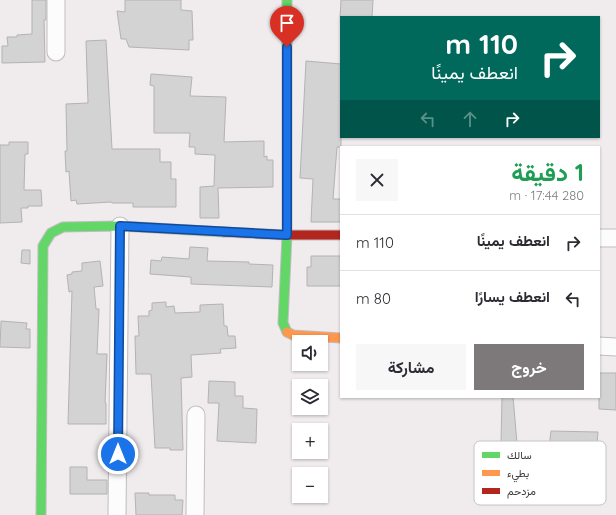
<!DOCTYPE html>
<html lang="ar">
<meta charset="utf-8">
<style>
:root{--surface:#fff;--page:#f7f7f7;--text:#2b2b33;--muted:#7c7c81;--line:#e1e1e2;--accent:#7d797b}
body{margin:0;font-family:Quicksand,Vazirmatn,sans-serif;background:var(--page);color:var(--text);direction:rtl;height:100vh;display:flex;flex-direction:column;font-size:15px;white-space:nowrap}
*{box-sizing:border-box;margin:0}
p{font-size:13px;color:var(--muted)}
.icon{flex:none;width:22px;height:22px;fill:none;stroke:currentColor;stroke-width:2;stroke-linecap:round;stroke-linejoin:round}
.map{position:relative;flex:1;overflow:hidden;direction:ltr}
.drawer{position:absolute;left:340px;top:146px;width:260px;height:252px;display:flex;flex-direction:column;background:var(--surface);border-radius:0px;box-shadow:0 1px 3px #0004;direction:rtl}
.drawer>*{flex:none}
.hud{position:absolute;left:340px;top:16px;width:260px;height:122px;border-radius:0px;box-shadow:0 1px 3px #0004;direction:rtl;background:#00695c;color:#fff;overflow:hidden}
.controls{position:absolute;left:292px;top:335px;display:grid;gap:8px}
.controls a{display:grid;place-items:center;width:36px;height:36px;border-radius:0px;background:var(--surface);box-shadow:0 1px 3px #0004;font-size:20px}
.pin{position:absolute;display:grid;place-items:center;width:34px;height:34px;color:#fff;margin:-41px -17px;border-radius:50% 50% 50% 0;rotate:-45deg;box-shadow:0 0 4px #0007}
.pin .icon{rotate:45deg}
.me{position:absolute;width:44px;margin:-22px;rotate:0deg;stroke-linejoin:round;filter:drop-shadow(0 0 3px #0008)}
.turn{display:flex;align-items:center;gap:14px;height:84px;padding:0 16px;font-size:18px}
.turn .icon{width:52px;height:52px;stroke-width:2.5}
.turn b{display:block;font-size:28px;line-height:34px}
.lanes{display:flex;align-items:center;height:38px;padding:0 16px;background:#0003;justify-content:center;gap:20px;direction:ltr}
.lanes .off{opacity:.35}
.round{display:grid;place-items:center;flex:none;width:42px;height:42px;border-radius:0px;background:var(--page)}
.headline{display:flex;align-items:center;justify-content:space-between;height:68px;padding:0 16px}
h1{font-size:24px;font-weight:700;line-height:30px;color:#1e9e55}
.button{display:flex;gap:8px;margin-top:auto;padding:8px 16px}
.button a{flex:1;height:46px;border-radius:0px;background:var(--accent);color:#fff;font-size:16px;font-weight:700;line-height:46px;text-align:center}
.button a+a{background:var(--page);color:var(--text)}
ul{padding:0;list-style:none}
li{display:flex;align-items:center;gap:12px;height:56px;padding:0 16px;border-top:1px solid var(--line)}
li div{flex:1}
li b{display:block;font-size:15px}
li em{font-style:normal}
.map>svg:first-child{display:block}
</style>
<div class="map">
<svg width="616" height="515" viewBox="0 0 616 515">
<rect width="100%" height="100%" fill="#f0ebed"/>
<g fill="#d4d3d4" stroke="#b4b3b4">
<polygon points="32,0 46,0 46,20 44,20 45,62 2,63 2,46 8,46 7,37 17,37 17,35 32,34"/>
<polygon points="125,0 181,0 181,10 192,11 193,40 189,40 189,50 129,47 126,39 121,39 117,11 125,12"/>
<polygon points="341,0 373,0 372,17 340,17"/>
<polygon points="106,40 112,149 160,149 160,162 171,162 171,179 176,179 176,207 133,207 133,203 112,203 111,202 77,204 76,200 71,201 69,171 66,172 65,151 67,151 66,104 88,103 86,41"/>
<polygon points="306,61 341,64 341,147 337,147 333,199 341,199 341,222 311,222 313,179 300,178"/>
<polygon points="151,74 192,77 190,96 226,97 224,142 264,141 264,157 267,156 267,160 273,160 273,187 218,188 219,218 200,218 200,187 214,186 215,155 195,154 195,147 189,147 190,133 154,133 154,86 150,85"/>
<polygon points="9,142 28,142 28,154 25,154 24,190 41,190 42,206 28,206 28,208 21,208 22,222 0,223 0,145 9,145"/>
<polygon points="190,247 208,248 207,261 249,262 249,264 273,265 272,287 191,284 191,277 150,274 151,260 161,261 162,257 189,259"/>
<polygon points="22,250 30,250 30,264 21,263"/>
<polygon points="311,256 341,256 341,286 307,286 307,267 311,267"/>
<polygon points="100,261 103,286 94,287 96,309 99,309 97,354 107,354 105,403 106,403 106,424 68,424 72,291 69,292 67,275 72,274 72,272 82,271 82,263"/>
<polygon points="166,302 166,307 174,306 175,313 200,312 200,305 223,304 224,326 227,326 228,336 235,336 236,348 220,349 221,353 191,355 192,377 181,378 183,450 170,450 170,448 155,448 151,374 136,374 135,336 139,336 138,316 149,316 149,311 152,310 152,303"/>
<polygon points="1,321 27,323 26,329 30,329 30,348 0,347"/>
<polygon points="599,373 616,373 616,410 599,409"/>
<polygon points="209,381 235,382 235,396 243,396 243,408 257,409 256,443 217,441 219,403 208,403"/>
<polygon points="502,397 513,397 517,443 501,443"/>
<polygon points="551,431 598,432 595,468 547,464"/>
<polygon points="70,467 87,467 87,480 107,480 107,494 70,494"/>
<polygon points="135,493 149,493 149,495 175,495 175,500 183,500 182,515 136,515"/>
</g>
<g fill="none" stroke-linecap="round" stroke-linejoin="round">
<g stroke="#c1bdbf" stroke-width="19">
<g id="street">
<polyline points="56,52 56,0"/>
<polyline points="599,238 616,238"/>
<polyline points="599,346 616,347"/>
<polyline points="117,515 120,226"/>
<polyline points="195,515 196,415"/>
</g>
</g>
<g stroke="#c1bdbf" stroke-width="11">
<g id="fast">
<polyline points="287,0 287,235 283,323 287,332"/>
<polyline points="41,515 43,246 51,233 63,227 120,226 224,232"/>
</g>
</g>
<g stroke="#c1bdbf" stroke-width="11">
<polyline id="slow" points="287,332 293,335 341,338"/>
</g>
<g stroke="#c1bdbf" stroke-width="11">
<polyline id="jam" points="224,232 287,235 341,235"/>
</g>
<use href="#street" stroke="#fdfcfc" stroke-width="17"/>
<use href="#fast" stroke="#63d668" stroke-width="9"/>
<use href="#slow" stroke="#ff974d" stroke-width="9"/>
<use href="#jam" stroke="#b3261e" stroke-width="9"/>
</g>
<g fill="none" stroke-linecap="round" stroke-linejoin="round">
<g stroke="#114b97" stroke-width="10">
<polyline id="route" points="118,454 120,226 287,235 287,47"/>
</g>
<use href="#route" stroke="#1a73e8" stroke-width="7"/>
</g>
<rect x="474" y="441" width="132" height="64" rx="6" fill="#fff" stroke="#c5c4c5" stroke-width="1"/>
<rect x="482" y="452" width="18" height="6" fill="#63d668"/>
<rect x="482" y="470" width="18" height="6" fill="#ff974d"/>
<rect x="482" y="488" width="18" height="6" fill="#b3261e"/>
<g font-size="11" fill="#3f3c3d">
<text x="507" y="459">سالك</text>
<text x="507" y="477">بطيء</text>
<text x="507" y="495">مزدحم</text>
</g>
</svg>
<div class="controls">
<a><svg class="icon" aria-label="sound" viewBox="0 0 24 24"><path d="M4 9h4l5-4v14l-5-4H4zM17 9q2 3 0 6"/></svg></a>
<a><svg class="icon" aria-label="layers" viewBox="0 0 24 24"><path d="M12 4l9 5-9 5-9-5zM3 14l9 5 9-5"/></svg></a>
<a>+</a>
<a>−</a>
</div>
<div class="pin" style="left:287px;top:47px;background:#d93025"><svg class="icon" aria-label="arrive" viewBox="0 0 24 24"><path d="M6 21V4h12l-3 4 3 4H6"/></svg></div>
<svg class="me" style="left:118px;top:454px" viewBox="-20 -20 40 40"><circle r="17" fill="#1a73e8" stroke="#fff" stroke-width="3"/><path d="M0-11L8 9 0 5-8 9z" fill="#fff"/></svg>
<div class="hud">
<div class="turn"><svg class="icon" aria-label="right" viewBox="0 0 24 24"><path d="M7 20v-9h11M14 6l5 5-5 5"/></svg><div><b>110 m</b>انعطف يمينًا</div></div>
<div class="lanes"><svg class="icon off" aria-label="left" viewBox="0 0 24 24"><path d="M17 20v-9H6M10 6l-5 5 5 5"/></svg><svg class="icon off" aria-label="ahead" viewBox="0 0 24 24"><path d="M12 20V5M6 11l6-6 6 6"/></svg><svg class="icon" aria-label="right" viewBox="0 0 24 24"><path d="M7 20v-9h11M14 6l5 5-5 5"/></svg></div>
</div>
<section class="drawer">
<div class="headline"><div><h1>1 دقيقة</h1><p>280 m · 17:44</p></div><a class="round"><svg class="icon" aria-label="close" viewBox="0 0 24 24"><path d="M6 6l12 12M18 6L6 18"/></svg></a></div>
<ul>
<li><svg class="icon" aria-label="right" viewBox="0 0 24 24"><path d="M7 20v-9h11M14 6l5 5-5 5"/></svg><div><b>انعطف يمينًا</b></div><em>110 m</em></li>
<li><svg class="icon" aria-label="left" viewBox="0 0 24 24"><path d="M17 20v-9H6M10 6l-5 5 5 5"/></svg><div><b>انعطف يسارًا</b></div><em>80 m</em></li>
</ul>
<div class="button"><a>خروج</a><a>مشاركة</a></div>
</section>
</div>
